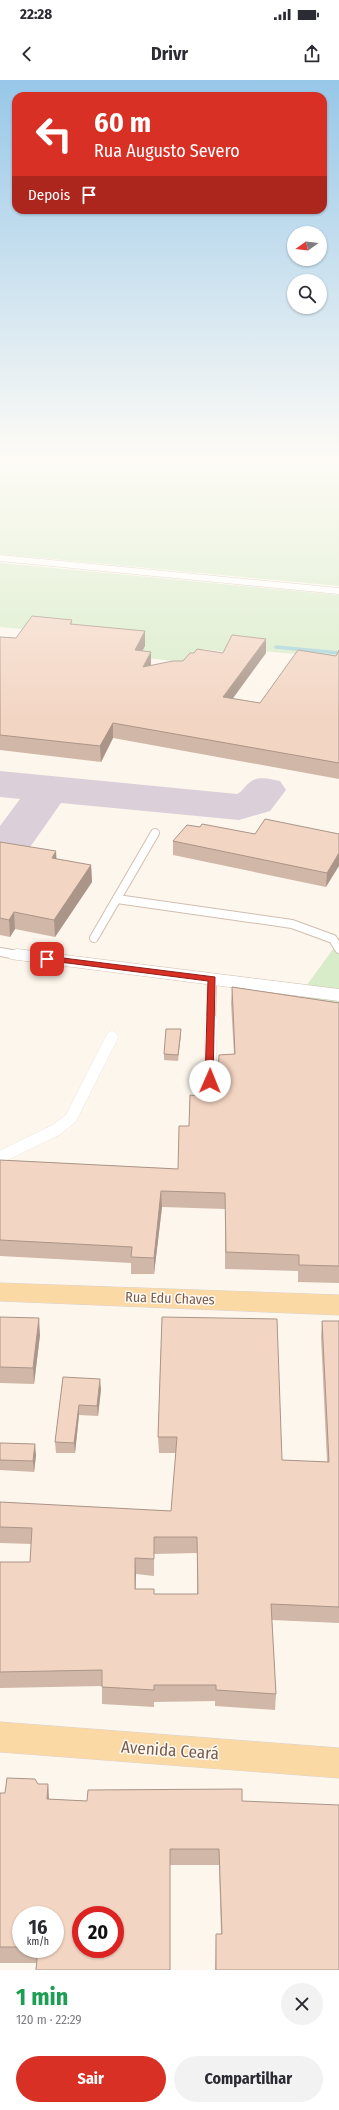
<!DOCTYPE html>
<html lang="pt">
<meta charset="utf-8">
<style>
:root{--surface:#fff;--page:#f2f2f3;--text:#2b2b33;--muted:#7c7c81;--accent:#d93025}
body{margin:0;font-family:"Fira Sans Condensed",sans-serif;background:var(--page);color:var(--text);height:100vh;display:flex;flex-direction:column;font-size:15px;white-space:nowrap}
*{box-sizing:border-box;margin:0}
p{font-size:13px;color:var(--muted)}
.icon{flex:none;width:22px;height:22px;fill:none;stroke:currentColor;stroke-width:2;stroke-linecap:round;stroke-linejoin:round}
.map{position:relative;height:1890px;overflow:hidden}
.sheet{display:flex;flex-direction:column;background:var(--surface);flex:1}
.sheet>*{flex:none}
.top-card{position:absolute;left:12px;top:12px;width:315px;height:122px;border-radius:12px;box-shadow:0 1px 3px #0004;background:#d93025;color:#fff;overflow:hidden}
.needle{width:26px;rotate:256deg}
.tools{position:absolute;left:287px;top:146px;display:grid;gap:8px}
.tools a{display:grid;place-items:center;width:40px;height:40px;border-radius:50%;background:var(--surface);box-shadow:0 1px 3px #0004;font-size:20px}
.speed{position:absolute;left:12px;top:1826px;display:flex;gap:8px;font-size:20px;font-weight:700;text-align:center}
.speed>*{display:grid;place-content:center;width:52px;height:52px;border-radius:50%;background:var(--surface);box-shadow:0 1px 3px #0004;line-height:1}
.speed small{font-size:10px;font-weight:400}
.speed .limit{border:6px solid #d22;background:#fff;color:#111}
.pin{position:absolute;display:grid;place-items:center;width:34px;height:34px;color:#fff;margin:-17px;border-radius:8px;box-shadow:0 2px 6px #0006}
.me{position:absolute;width:44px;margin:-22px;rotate:1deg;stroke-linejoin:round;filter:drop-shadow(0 0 3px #0008)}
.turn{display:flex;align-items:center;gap:14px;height:84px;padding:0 16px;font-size:18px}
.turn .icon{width:52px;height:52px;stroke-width:2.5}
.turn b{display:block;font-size:28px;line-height:34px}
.then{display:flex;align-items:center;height:38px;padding:0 16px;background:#0003;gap:8px;font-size:15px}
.round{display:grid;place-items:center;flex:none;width:42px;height:42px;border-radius:21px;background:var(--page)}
.head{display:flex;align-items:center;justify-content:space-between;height:68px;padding:0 16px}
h1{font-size:24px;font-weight:700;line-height:30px;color:#1e9e55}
.button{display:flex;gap:8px;margin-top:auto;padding:8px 16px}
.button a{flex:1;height:46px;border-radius:24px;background:var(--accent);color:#fff;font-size:16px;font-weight:700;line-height:46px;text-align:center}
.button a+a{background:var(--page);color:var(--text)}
.status{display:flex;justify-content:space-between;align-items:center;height:28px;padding:0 20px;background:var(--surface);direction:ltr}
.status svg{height:11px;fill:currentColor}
header{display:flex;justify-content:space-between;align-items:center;height:52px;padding:0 16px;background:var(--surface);font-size:18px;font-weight:700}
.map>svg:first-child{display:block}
</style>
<div class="status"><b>22:28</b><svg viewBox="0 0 49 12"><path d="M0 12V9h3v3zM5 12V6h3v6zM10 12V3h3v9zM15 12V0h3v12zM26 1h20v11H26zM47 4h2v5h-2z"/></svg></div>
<header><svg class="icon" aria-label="back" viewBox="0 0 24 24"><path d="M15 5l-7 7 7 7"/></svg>Drivr<svg class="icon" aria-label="share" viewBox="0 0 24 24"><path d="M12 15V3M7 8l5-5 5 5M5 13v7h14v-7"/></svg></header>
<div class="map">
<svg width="339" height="1890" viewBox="0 0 339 1890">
<rect width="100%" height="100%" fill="#fdf6ec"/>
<g fill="#d8ecc9">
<polygon points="0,376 339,376 339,506 0,474"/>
<polygon points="0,483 339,515 339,578 230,568 227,572 203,569 197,584 139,577 145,566 72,554 0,547"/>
<polygon points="336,865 339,865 339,934 307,929 304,909"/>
</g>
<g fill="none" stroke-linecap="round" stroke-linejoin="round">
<polyline stroke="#a5d3da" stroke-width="3.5" points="276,567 339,573"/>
<path fill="#dbcfda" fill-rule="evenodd" d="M0,691L237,714C242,712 244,707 249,703C257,695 270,699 280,701L286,710L270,731L239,740L61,723L16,787L0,790V746L20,719L0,717Z"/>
<g stroke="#d1beb0" stroke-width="7">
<polyline id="lane-far2" points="0,478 339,511"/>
</g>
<g stroke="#d1beb0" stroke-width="10">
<g id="lane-far1">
<polyline points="117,819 292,844 333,859 339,869"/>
<polyline points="94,858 155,753"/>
<polyline points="0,872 17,875"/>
<polyline points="211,941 212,899"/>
</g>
</g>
<g stroke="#d1beb0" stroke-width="12">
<g id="lane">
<polyline points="210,1001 211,940"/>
<polyline points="0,1077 56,1050 71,1038 112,957"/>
</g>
</g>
<g stroke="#d1beb0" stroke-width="1">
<polygon id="street" points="17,869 339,909 339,921 10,879 7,875 10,871"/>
</g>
<g stroke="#dad1cd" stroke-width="1">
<g id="primary">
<polygon points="0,1203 339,1215 339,1235 0,1221"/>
<polygon points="0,1642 339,1668 339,1698 0,1672"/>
</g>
</g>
<use href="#lane-far2" stroke="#fff" stroke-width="6"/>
<use href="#lane-far1" stroke="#fff" stroke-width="8"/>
<use href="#lane" stroke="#fff" stroke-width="12"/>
<use href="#street" fill="#fff" fill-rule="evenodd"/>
<use href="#primary" fill="#fbd9a5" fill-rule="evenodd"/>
</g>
<g fill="#d1b7a8" fill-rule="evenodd">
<polygon points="72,540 72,544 145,551 145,566 142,571 151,586 183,581 194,573 266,573 232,618 260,623 336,576 339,570 339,699 113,658 101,682 0,670 0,557 16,558"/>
<polygon points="200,747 255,754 339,754 326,807 173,775 173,761"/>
<polygon points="0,762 56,779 91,785 92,802 55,857 15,849 10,857 0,855"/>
<polygon points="232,907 339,923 339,1203 298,1202 298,1191 225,1189 225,1129 162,1127 154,1194 131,1194 131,1183 0,1176 0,1080 178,1089 189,1046 198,1016 218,997 234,974 231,923"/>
<polygon points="181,955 178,981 164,980 164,974"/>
<polygon points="0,1237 40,1255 34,1304 0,1303"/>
<path d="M162,1237L282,1380L327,1382L321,1257L322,1241H339V1543L272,1540L276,1614L275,1630L215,1626V1621L154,1622V1627L102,1624V1606L0,1608V1482H30L31,1464L0,1463V1422L171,1431L176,1373H159L158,1357ZM197,1473V1514H154L135,1509L136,1494L154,1496V1474Z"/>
<polygon points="63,1297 101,1309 98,1336 79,1335 75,1373 56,1373 55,1362"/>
<polygon points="0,1363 36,1375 34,1392 0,1390"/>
<path d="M38,1704H48L49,1719L87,1721H242L339,1890H215L216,1854H221L219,1785H170L37,1883H0V1713H5ZM21,1835L55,1869H21Z"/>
</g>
<g fill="#aa9588">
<polygon points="145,551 145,566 135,585 135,570"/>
<polygon points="266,559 266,573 223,632 223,617"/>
<polygon points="151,572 151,587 143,587"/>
<polygon points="113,643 113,658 101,682 100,666"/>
<polygon points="56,771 57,788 52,778"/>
<polygon points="339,773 339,786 326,807 327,793"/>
<polygon points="91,785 92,802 55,857 54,840"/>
<polygon points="14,832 15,849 10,857 9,840"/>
<polygon points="161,1111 162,1127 154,1194 154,1178"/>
<polygon points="39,1238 40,1255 34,1304 33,1288"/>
<polygon points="100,1299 101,1309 98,1336 97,1326"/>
<polygon points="79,1325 79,1335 75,1373 74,1363"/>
<polygon points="35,1364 36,1375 34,1392 33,1381"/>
<polygon points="135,1478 136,1494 135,1525"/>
<polygon points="48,1704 49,1721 47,1719"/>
</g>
<g fill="#f3d5c3" stroke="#aa9588" fill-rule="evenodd">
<polygon points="32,536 72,540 70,544 145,551 135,570 151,572 143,587 173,581 183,581 190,573 194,573 197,569 223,573 232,555 266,559 223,617 260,623 298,570 336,576 339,570 339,683 113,643 100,666 0,655 0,557 16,558"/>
<polygon points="265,739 339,754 339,773 327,793 173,761 187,745 200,747 202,744 255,754"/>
<polygon points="0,762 56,771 52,778 91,785 54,840 14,832 9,840 0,838"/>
<polygon points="232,907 339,923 339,1186 299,1185 299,1175 226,1172 225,1113 161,1111 154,1178 131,1177 132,1167 0,1160 0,1080 178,1089 179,1046 189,1046 190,1015 198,1016 198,996 218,997 219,975 235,974"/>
<polygon points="166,949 181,949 178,975 164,974"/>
<polygon points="0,1237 39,1238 33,1288 0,1287"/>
<path d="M162,1237L277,1239L282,1380L329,1382L322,1241H339V1527L271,1524L276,1614L216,1610V1605H154V1610L102,1607V1590L0,1592V1482H30L32,1448L0,1447V1422L171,1431L177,1357H158ZM154,1457H197L198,1514H154V1509H135V1478L154,1479Z"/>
<polygon points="63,1297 100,1299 97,1326 79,1325 74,1363 55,1362"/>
<polygon points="0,1363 35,1364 33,1381 0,1380"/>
<path d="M7,1698L35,1699L38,1704H48L47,1719L87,1721L88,1710L242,1709V1721L339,1725V1890H216V1854H222L219,1769H170V1890H36L38,1869H55V1835H21V1867H0V1713H5ZM81,1835H115V1869H81Z"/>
</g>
<linearGradient id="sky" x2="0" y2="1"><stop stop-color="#97c7e8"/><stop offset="0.59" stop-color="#fefbf6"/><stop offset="1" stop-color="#fefbf6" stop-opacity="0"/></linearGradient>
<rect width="339" height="641" fill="url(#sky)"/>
<polygon fill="#d93025" stroke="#8d1f18" points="47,876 215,897 213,1003 207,1003 205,1001 208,901 44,880 42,879"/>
<g text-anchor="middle" stroke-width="3" stroke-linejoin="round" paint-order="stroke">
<g font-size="14" fill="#7a5c4d" stroke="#fffaf3">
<text transform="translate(170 1218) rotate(2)" y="5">Rua Edu Chaves</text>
</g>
<g font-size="17" fill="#7a5c4d" stroke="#fffaf3">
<text transform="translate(170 1670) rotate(4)" y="6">Avenida Ceará</text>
</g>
</g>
</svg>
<div class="tools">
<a><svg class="needle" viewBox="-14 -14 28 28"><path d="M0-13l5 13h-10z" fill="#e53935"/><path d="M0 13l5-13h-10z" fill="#7c7c81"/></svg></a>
<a><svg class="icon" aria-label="search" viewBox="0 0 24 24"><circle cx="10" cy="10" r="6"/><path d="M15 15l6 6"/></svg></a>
</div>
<div class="speed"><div>16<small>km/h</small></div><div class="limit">20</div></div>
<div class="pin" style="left:47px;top:879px;background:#d93025"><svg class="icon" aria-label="arrive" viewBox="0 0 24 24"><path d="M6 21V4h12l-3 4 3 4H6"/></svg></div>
<svg class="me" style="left:210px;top:1001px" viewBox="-20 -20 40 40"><circle r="19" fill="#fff"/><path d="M0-13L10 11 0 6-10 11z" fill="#d93025"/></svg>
<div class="top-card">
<div class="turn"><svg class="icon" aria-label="left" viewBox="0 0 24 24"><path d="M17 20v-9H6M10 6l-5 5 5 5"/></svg><div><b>60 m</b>Rua Augusto Severo</div></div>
<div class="then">Depois<svg class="icon" aria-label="arrive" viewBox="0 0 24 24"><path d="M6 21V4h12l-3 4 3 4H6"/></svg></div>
</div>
</div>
<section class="sheet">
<div class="head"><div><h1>1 min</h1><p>120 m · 22:29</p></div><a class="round"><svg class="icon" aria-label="close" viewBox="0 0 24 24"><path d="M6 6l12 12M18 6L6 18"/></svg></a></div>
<div class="button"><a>Sair</a><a>Compartilhar</a></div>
</section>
